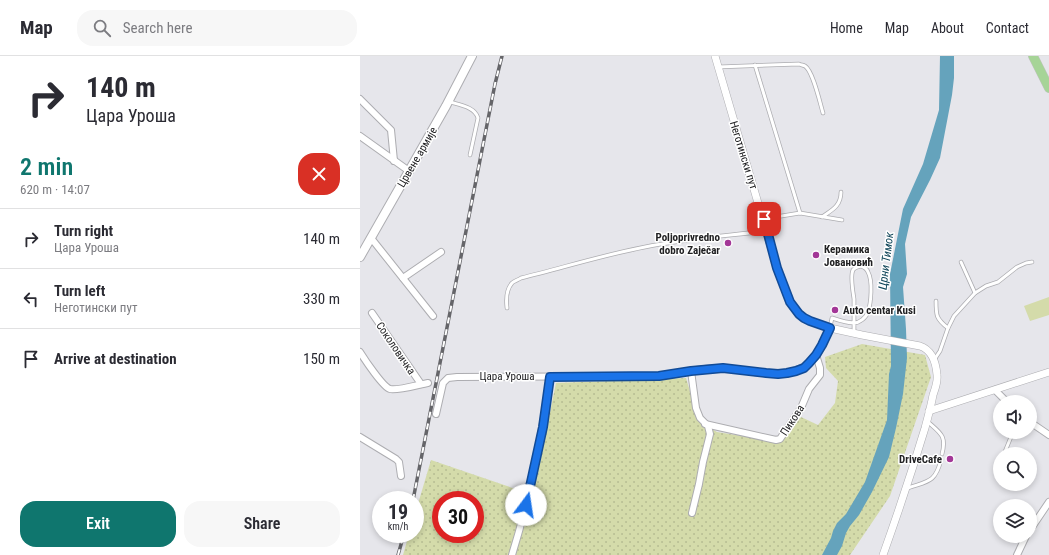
<!DOCTYPE html>
<meta charset="utf-8">
<style>
:root{--surface:#fff;--page:#f7f7f7;--text:#2b2b33;--muted:#7c7c81;--line:#e1e1e2;--accent:#0f766e}
body{margin:0;font-family:"Roboto Condensed",sans-serif;background:var(--page);color:var(--text);height:100vh;display:flex;flex-direction:column;font-size:15px;white-space:nowrap}
*{box-sizing:border-box;margin:0}
p{font-size:13px;color:var(--muted)}
.icon{flex:none;width:22px;height:22px;fill:none;stroke:currentColor;stroke-width:2;stroke-linecap:round;stroke-linejoin:round}
.map{position:relative;flex:1;overflow:hidden}
.side{display:flex;flex-direction:column;background:var(--surface);width:360px}
.side>*{flex:none}
.top-card{background:#fff;color:var(--text);overflow:hidden}
.tools{position:absolute;left:633px;top:339px;display:grid;gap:8px}
.tools a{display:grid;place-items:center;width:44px;height:44px;border-radius:50%;background:var(--surface);box-shadow:0 2px 6px #0003;font-size:20px}
.speed{position:absolute;left:12px;top:435px;display:flex;gap:8px;font-size:20px;font-weight:700;text-align:center}
.speed>*{display:grid;place-content:center;width:52px;height:52px;border-radius:50%;background:var(--surface);box-shadow:0 2px 6px #0003;line-height:1}
.speed small{font-size:10px;font-weight:400}
.speed .limit{border:6px solid #d22;background:#fff;color:#111}
.pin{position:absolute;display:grid;place-items:center;width:34px;height:34px;color:#fff;margin:-17px;border-radius:8px;box-shadow:0 2px 6px #0006}
.me{position:absolute;width:44px;margin:-22px;rotate:14deg;stroke-linejoin:round;filter:drop-shadow(0 0 3px #0008)}
.turn{display:flex;align-items:center;gap:14px;height:84px;padding:0 20px;font-size:18px}
.turn .icon{width:52px;height:52px;stroke-width:2.5}
.turn b{display:block;font-size:28px;line-height:34px}
.round{display:grid;place-items:center;flex:none;width:42px;height:42px;border-radius:16px;background:var(--page)}
.headline{display:flex;align-items:center;justify-content:space-between;height:68px;padding:0 20px}
h1{font-size:24px;font-weight:600;line-height:30px;color:var(--accent)}
.primary-button{display:flex;gap:8px;margin-top:auto;padding:8px 20px}
.primary-button a{flex:1;height:46px;border-radius:16px;background:var(--accent);color:#fff;font-size:16px;font-weight:600;line-height:46px;text-align:center}
.primary-button a+a{background:var(--page);color:var(--text)}
ul{padding:0;list-style:none}
li{display:flex;align-items:center;gap:12px;height:60px;padding:0 20px;border-top:1px solid var(--line)}
li div{flex:1}
li b{display:block;font-size:15px}
li em{font-style:normal}
header{display:flex;align-items:center;gap:24px;box-sizing:border-box;height:56px;padding:0 20px;background:var(--surface);border-bottom:1px solid var(--line)}
header strong{font-size:19px}
nav{display:flex;gap:22px;margin-inline-start:auto;font-size:14px}
.search{width:280px;height:36px;background:var(--page);display:flex;align-items:center;gap:10px;box-sizing:border-box;padding:0 14px;border-radius:16px;color:var(--muted);font-size:15px}
main{display:flex;flex:1;min-height:0}
.map>svg:first-child{display:block}
</style>
<header>
<strong>Map</strong>
<div class="search"><svg class="icon" aria-label="search" viewBox="0 0 24 24"><circle cx="10" cy="10" r="6"/><path d="M15 15l6 6"/></svg>Search here</div>
<nav><a>Home</a><a>Map</a><a>About</a><a>Contact</a></nav>
</header>
<main>
<section class="side">
<div class="top-card">
<div class="turn"><svg class="icon" aria-label="right" viewBox="0 0 24 24"><path d="M7 20v-9h11M14 6l5 5-5 5"/></svg><div><b>140 m</b>Цара Уроша</div></div>
</div>
<div class="headline"><div><h1>2 min</h1><p>620 m · 14:07</p></div><a class="round" style="background:#d93025;color:#fff"><svg class="icon" aria-label="close" viewBox="0 0 24 24"><path d="M6 6l12 12M18 6L6 18"/></svg></a></div>
<ul>
<li><svg class="icon" aria-label="right" viewBox="0 0 24 24"><path d="M7 20v-9h11M14 6l5 5-5 5"/></svg><div><b>Turn right</b><p>Цара Уроша</p></div><em>140 m</em></li>
<li><svg class="icon" aria-label="left" viewBox="0 0 24 24"><path d="M17 20v-9H6M10 6l-5 5 5 5"/></svg><div><b>Turn left</b><p>Неготински пут</p></div><em>330 m</em></li>
<li><svg class="icon" aria-label="arrive" viewBox="0 0 24 24"><path d="M6 21V4h12l-3 4 3 4H6"/></svg><div><b>Arrive at destination</b></div><em>150 m</em></li>
</ul>
<div class="primary-button"><a>Exit</a><a>Share</a></div>
</section>
<div class="map">
<svg width="689" height="499" viewBox="0 0 689 499">
<defs>
<pattern id="grass-dots" width="8" height="8" patternUnits="userSpaceOnUse"><rect width="8" height="8" fill="#d4dbaa"/><path d="M2 2h.1M6 6h.1" fill="none" stroke="#b6bc92" stroke-width="1.8" stroke-linecap="round"/></pattern>
</defs>
<rect width="100%" height="100%" fill="#e6e6eb"/>
<path fill="url(#grass-dots)" fill-rule="evenodd" d="M502,288L565,299L571,321L530,440L490,499H43L49,478H55V458L71,404L173,439L196,327L326,322L339,365L357,376L420,386L441,361L458,369L475,347L478,325L466,312L465,301ZM81,444H115V478H81Z"/>
<polygon fill="#d4dbaa" points="689,241 689,259 670,265 664,250"/>
<polygon fill="#65a3bc" points="580,0 594,0 594,22 592,39 580,102 570,124 551,161 545,188 547,218 543,231 546,273 547,302 543,338 536,372 529,401 512,436 499,459 490,470 486,477 482,490 477,499 462,499 471,482 473,475 477,467 486,458 505,426 527,364 529,318 531,310 530,218 543,153 563,108 579,54"/>
<g fill="none" stroke-linecap="round" stroke-linejoin="round">
<g stroke="#adadb1" stroke-width="4.5">
<g id="service">
<polyline points="395,9 440,157"/>
<path d="M358,11L439,8C441,9 443,9 445,10C453,15 460,47 463,57"/>
<path d="M90,46C100,49 115,51 118,62L110,99"/>
<path d="M462,161C472,154 481,150 481,136"/>
<polyline points="403,163 440,157 482,164"/>
<polyline points="601,206 615,237"/>
<path d="M576,245C576,259 576,263 588,272"/>
<path d="M147,252C146,244 146,234 152,227C154,225 158,224 161,222C202,212 243,199 285,191C324,183 365,180 405,175"/>
<path d="M470,271L472,262C478,264 488,267 494,267C499,267 506,262 508,256C511,247 513,225 508,216C507,213 504,211 501,210C498,211 495,211 493,214C490,220 493,236 494,243C494,254 494,266 494,277"/>
<polyline points="574,304 580,295 588,272 594,260 615,237 626,230 638,226 657,211 666,207 672,206"/>
<path d="M567,365C580,377 587,379 582,398"/>
<polyline points="644,398 653,376"/>
<polyline points="640,407 640,408"/>
<path d="M548,432C568,425 575,427 581,404"/>
</g>
</g>
<g stroke="#adadb1" stroke-width="8">
<g id="minor">
<polyline points="0,43 31,74 34,105"/>
<polyline points="0,80 49,115"/>
<polyline points="11,182 73,260"/>
<polyline points="43,222 81,196"/>
<polyline points="12,257 61,328"/>
<path d="M0,296C5,304 23,331 30,333C37,335 61,328 68,327"/>
<polyline points="331,315 336,352 340,362 348,370 350,378 343,406 339,428 332,457"/>
<polyline points="635,334 647,346"/>
<path d="M76,358L83,327L88,322L97,321L299,320C320,317 342,311 363,312C395,314 433,329 456,300C462,292 466,281 470,272"/>
<polyline points="670,366 689,379"/>
<polyline points="345,368 416,384 420,383 441,352 449,333 460,319 460,312 456,299"/>
<polyline points="0,381 36,403 39,406 41,420"/>
<polyline points="670,474 689,446"/>
<path d="M152,499C170,441 182,381 190,321"/>
<polyline points="657,499 666,480"/>
</g>
</g>
<g stroke="#adadb1" stroke-width="8">
<g id="tertiary">
<path d="M355,0L417,212L430,246L439,258L450,265L470,272L502,279L560,290C572,294 576,306 577,319C578,326 575,333 573,339C571,350 568,361 565,372C552,415 538,457 523,499"/>
<polyline points="569,355 689,316"/>
</g>
</g>
<g stroke="#adadb1" stroke-width="10">
<polyline id="secondary" points="0,201 86,50 112,0"/>
</g>
<g stroke="#c5c5c6" stroke-width="10">
<polyline id="primary" points="673,0 689,32"/>
</g>
<use href="#service" stroke="#fff" stroke-width="3"/>
<use href="#minor" stroke="#fff" stroke-width="6"/>
<use href="#tertiary" stroke="#fff" stroke-width="7"/>
<use href="#secondary" stroke="#fff" stroke-width="8"/>
<use href="#primary" stroke="#a6d497" stroke-width="9"/>
<g stroke="#656569" stroke-width="3.5">
<g id="rail">
<polyline points="53,444 135,28 142,0"/>
<polyline points="38,499 44,478"/>
</g>
</g>
<use href="#rail" stroke="#fff" stroke-width="2" stroke-dasharray="6" stroke-linecap="butt"/>
</g>
<g fill="none" stroke-linecap="round" stroke-linejoin="round">
<g stroke="#114b97" stroke-width="10">
<polyline id="route" points="166,449 183,371 190,321 299,320 331,315 363,312 406,317 418,318 427,317 436,315 444,312 449,307 456,299 462,289 470,272 450,265 444,262 439,258 430,246 417,212 404,163"/>
</g>
<use href="#route" stroke="#1a73e8" stroke-width="7"/>
</g>
<g fill="#a33797" stroke="#fff" stroke-width="1.5">
<circle cx="368" cy="187" r="4"/>
<circle cx="456" cy="199" r="4"/>
<circle cx="475" cy="254" r="4"/>
<circle cx="590" cy="403" r="4"/>
</g>
<g text-anchor="middle" stroke-width="3" stroke-linejoin="round" paint-order="stroke">
<g font-size="11" fill="#212123" stroke="#fff">
<text transform="translate(384 99) rotate(73)" y="4">Неготински пут</text>
<text transform="translate(57 101) rotate(-60)" y="4">Црвене армије</text>
<text transform="translate(36 292) rotate(56)" y="4">Соколовичка</text>
<text x="147" y="324">Цара Уроша</text>
<text transform="translate(432 364) rotate(-57)" y="4">Пикова</text>
</g>
<g font-size="11" font-weight="bold" fill="#212123" stroke="#fff" text-anchor="end">
<text x="360" y="185">Poljoprivredno<tspan x="360" dy="13">dobro Zaječar</tspan></text>
<text x="464" y="197" text-anchor="start">Керамика<tspan x="464" dy="13">Јовановић</tspan></text>
<text x="483" y="258" text-anchor="start">Auto centar Kusi</text>
<text x="582" y="407">DriveCafe</text>
</g>
<g font-size="12" font-style="italic" fill="#13485b" stroke="#fff">
<text transform="translate(526 205) rotate(-83)" y="4">Црни Тимок</text>
</g>
</g>
</svg>
<div class="tools">
<a><svg class="icon" aria-label="sound" viewBox="0 0 24 24"><path d="M4 9h4l5-4v14l-5-4H4zM17 9q2 3 0 6"/></svg></a>
<a><svg class="icon" aria-label="search" viewBox="0 0 24 24"><circle cx="10" cy="10" r="6"/><path d="M15 15l6 6"/></svg></a>
<a><svg class="icon" aria-label="layers" viewBox="0 0 24 24"><path d="M12 4l9 5-9 5-9-5zM3 14l9 5 9-5"/></svg></a>
</div>
<div class="speed"><div>19<small>km/h</small></div><div class="limit">30</div></div>
<div class="pin" style="left:404px;top:163px;background:#d93025"><svg class="icon" aria-label="arrive" viewBox="0 0 24 24"><path d="M6 21V4h12l-3 4 3 4H6"/></svg></div>
<svg class="me" style="left:166px;top:449px" viewBox="-20 -20 40 40"><circle r="19" fill="#fff"/><path d="M0-13L10 11 0 6-10 11z" fill="#1a73e8"/></svg>
</div>
</main>
